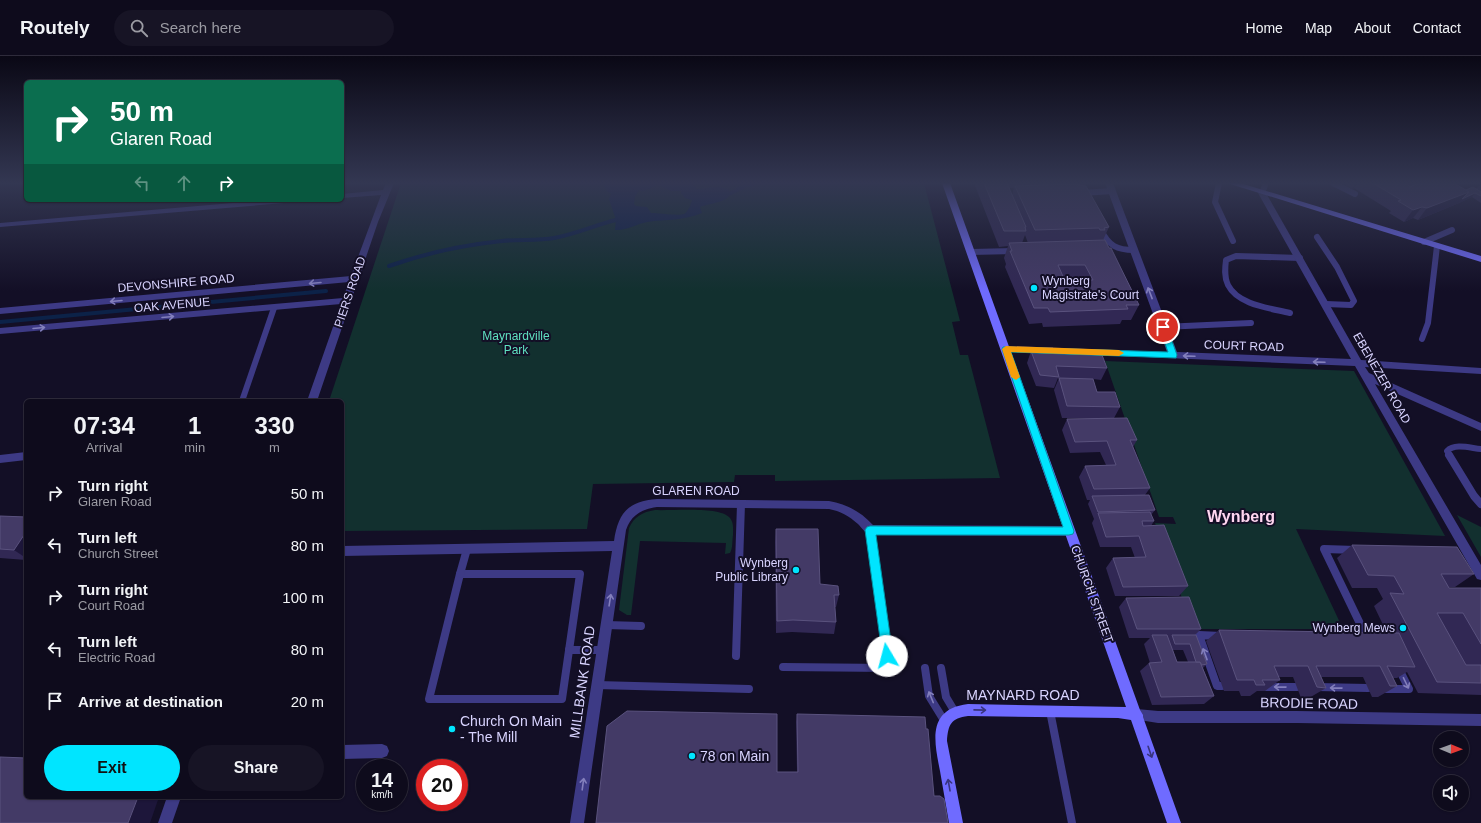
<!DOCTYPE html>
<style>
:root{--surface:#0e0b1c;--page:#171425;--text:#f1f3f6;--muted:#9b9ba3;--line:#2e2b3b;--accent:#00e5ff}
body{margin:0;font-family:Helvetica,sans-serif;background:var(--page);color:var(--text);height:100vh;display:flex;flex-direction:column;font-size:15px;white-space:nowrap}
*{box-sizing:border-box;margin:0}
p{font-size:13px;color:var(--muted)}
.icon{flex:none;width:22px;height:22px;fill:none;stroke:currentColor;stroke-width:2;stroke-linecap:round;stroke-linejoin:round}
.map{position:relative;flex:1;overflow:hidden}
.details{position:absolute;left:24px;top:343px;width:320px;height:400px;display:flex;flex-direction:column;background:var(--surface);border-radius:6px;box-shadow:0 1px 3px #0004,0 0 0 1px var(--line)}
.details>*{flex:none}
.hud{position:absolute;left:24px;top:24px;width:320px;height:122px;border-radius:6px;box-shadow:0 1px 3px #0004,0 0 0 1px var(--line);background:#0b6e4f;color:#fff;overflow:hidden}
.needle{width:26px;rotate:91deg}
.fabs{position:absolute;left:1433px;top:675px;display:grid;gap:8px}
.fabs a{display:grid;place-items:center;width:36px;height:36px;border-radius:50%;background:var(--surface);box-shadow:0 1px 3px #0004,0 0 0 1px var(--line);font-size:20px}
.speed{position:absolute;left:356px;top:703px;display:flex;gap:8px;font-size:20px;font-weight:700;text-align:center}
.speed>*{display:grid;place-content:center;width:52px;height:52px;border-radius:50%;background:var(--surface);box-shadow:0 1px 3px #0004,0 0 0 1px var(--line);line-height:1}
.speed small{font-size:10px;font-weight:400}
.speed .limit{border:6px solid #d22;background:#fff;color:#111}
.pin{position:absolute;display:grid;place-items:center;width:34px;height:34px;color:#fff;margin:-17px;border:2px solid #fff;border-radius:50%;box-shadow:0 1px 4px #0007}
.me{position:absolute;width:44px;margin:-22px;rotate:352deg;stroke-linejoin:round;filter:drop-shadow(0 0 3px #0008)}
.turn{display:flex;align-items:center;gap:14px;height:84px;padding:0 20px;font-size:18px}
.turn .icon{width:52px;height:52px;stroke-width:2.5}
.turn b{display:block;font-size:28px;line-height:34px}
.lanes{display:flex;align-items:center;height:38px;padding:0 20px;background:#0003;justify-content:center;gap:20px;direction:ltr}
.lanes .off{opacity:.35}
.eta{display:flex;justify-content:space-evenly;align-items:center;height:68px;text-align:center}
.eta b{font-size:24px;font-weight:700;line-height:28px}
.button{display:flex;gap:8px;margin-top:auto;padding:8px 20px}
.button a{flex:1;height:46px;border-radius:24px;background:var(--accent);color:#111;font-size:16px;font-weight:700;line-height:46px;text-align:center}
.button a+a{background:var(--page);color:var(--text)}
ul{padding:0;list-style:none}
li{display:flex;align-items:center;gap:12px;height:52px;padding:0 20px}
li div{flex:1}
li b{display:block;font-size:15px}
li em{font-style:normal}
header{display:flex;align-items:center;gap:24px;box-sizing:border-box;height:56px;padding:0 20px;background:var(--surface);border-bottom:1px solid var(--line)}
header strong{font-size:19px}
nav{display:flex;gap:22px;margin-inline-start:auto;font-size:14px}
.search{width:280px;height:36px;background:var(--page);display:flex;align-items:center;gap:10px;box-sizing:border-box;padding:0 14px;border-radius:22px;color:var(--muted);font-size:15px}
.map>svg:first-child{display:block}
</style>
<header>
<strong>Routely</strong>
<div class="search"><svg class="icon" aria-label="search" viewBox="0 0 24 24"><circle cx="10" cy="10" r="6"/><path d="M15 15l6 6"/></svg>Search here</div>
<nav><a>Home</a><a>Map</a><a>About</a><a>Contact</a></nav>
</header>
<div class="map">
<svg width="1481" height="767" viewBox="0 0 1481 767">
<rect width="100%" height="100%" fill="#130f26"/>
<g fill="#12302f">
<polygon points="401,127 924,127 960,265 952,266 960,299 968,299 1000,422 775,425 775,419 735,419 734,426 593,428 587,473 342,475 342,345 329,345"/>
<polygon points="1105,305 1354,315 1445,480 1296,473 1343,573 1193,573 1155,467 1176,468 1173,461 1159,461"/>
<path d="M655,454C671,455 718,450 729,461C734,466 733,472 733,479C732,485 733,492 730,497L725,498L726,487L640,485L631,559H627L619,554L629,472C634,461 642,456 655,454Z"/>
<polygon points="1457,459 1481,471 1481,501"/>
</g>
<path fill="#0c2248" fill-rule="evenodd" d="M603,127H691L697,133L718,131L728,133L731,137C727,147 710,147 700,151L702,157C683,165 667,163 647,166C636,168 626,175 615,174L616,164L609,143L611,138L607,135ZM657,129L661,130L671,135H681V137L685,142L692,144C691,148 688,156 684,158C678,160 659,157 651,157L647,151L636,150L634,148L635,141L639,134L644,135Z"/>
<g fill="none" stroke-linecap="round" stroke-linejoin="round">
<g stroke="#0c2248" stroke-width="4">
<polyline points="731,137 747,129 756,127"/>
<path d="M389,210C426,197 463,189 502,185C520,183 537,185 554,182C576,178 595,169 616,164"/>
<polyline points="0,266 326,235"/>
</g>
<g stroke="#3d3a85" stroke-width="6">
<polyline points="1219,127 1215,146 1233,185"/>
<polyline points="1333,127 1355,138"/>
<polyline points="1082,137 1112,135"/>
<polyline points="1262,137 1266,127"/>
<path d="M1101,174C1109,190 1117,194 1134,194"/>
<polyline points="1317,181 1337,211 1354,245 1351,249 1326,248"/>
<polyline points="1424,186 1452,174"/>
<polyline points="971,196 1014,195"/>
<path d="M1290,257C1270,252 1238,249 1228,229C1224,221 1225,212 1226,204L1236,200L1300,202"/>
<polyline points="1163,271 1251,267"/>
<polyline points="1422,283 1428,267 1437,190"/>
<polyline points="242,345 274,252"/>
<path d="M1450,400L1447,395C1455,387 1470,392 1481,393"/>
</g>
<g stroke="#3d3a85" stroke-width="8">
<polyline points="1449,399 1474,440 1481,448"/>
<polyline points="1356,494 1324,493 1367,582"/>
<polygon points="460,518 580,518 562,643 429,643"/>
<polyline points="460,518 467,493"/>
<polyline points="606,569 641,570"/>
<polyline points="1221,580 1199,579 1217,630 1222,630"/>
<polyline points="569,594 602,594"/>
<polyline points="736,600 741,448"/>
<polyline points="783,611 889,612 870,474"/>
<polyline points="925,612 929,640 945,666"/>
<polyline points="941,612 946,641 955,656"/>
<polyline points="597,629 749,633"/>
<polyline points="1263,631 1297,631"/>
<polyline points="1316,631 1368,632"/>
<polyline points="1384,633 1409,633 1398,611"/>
<polyline points="1050,655 1072,767"/>
</g>
<g fill="#3d3a85" fill-rule="evenodd">
<polygon points="386,127 394,127 378,166 317,345 307,345 341,248 0,278 0,272 343,242 349,226 0,258 0,252 351,220 381,139 342,142 342,138 383,134"/>
<polygon points="1105,127 1113,127 1177,296 1351,303 1258,137 1262,135 1266,137 1361,304 1481,312 1481,318 1365,311 1369,317 1481,367 1481,375 1375,328 1481,509 1481,524 1477,523 1355,310 1003,295 1001,293 1003,291 1006,290 1167,296"/>
<polygon points="268,144 300,144 296,146 0,171 0,167"/>
<polygon points="26,396 26,404 0,407 0,399"/>
<path d="M657,443L829,445C847,448 861,456 873,469L1069,470L1073,472L1074,475L1073,478L1069,480L870,479C865,477 862,472 858,468C849,460 840,455 829,453L657,451C642,453 631,459 626,474L584,767H570L612,495L342,500V490L614,485C618,457 628,445 657,443Z"/>
<polygon points="1137,653 1158,655 1297,655 1481,658 1481,670 1297,667 1158,667 1133,663 1131,659 1133,655"/>
<polygon points="382,688 387,690 389,695 387,700 382,702 342,703 342,689"/>
<polygon points="167,741 181,741 172,767 158,767"/>
</g>
<g fill="#6f6bff" fill-rule="evenodd">
<path d="M942,127H950L1140,654L1143,659V661L1181,767H1167L1131,664L1118,662L968,660C951,662 948,669 947,685L963,767H949C946,750 943,732 940,715C934,685 927,653 968,648L1126,651Z"/>
<polygon points="1227,127 1240,127 1481,200 1481,206"/>
</g>
</g>
<g fill="#312854" fill-rule="evenodd">
<path d="M974,127H1086L1085,130L1109,171L1103,184L1139,249L1131,264H1122L1120,268L1043,271L1042,267L1029,268L1005,211L1006,208L1004,202L1008,190L999,191ZM1009,132H1014L1012,139ZM1025,179L1028,187H1022ZM1065,224H1079L1065,225Z"/>
<polygon points="1342,127 1454,127 1466,134 1476,133 1481,128 1481,147 1472,141 1459,147 1418,164 1413,162 1404,166 1389,157 1391,155 1354,132 1352,133"/>
<polygon points="1031,295 1054,297 1107,312 1101,324 1093,323 1097,336 1120,351 1114,362 1062,362 1054,334 1059,322 1074,323 1058,322 1054,332 1036,330 1027,307"/>
<polygon points="1067,363 1137,384 1133,391 1150,432 1145,439 1155,454 1151,459 1154,465 1151,470 1188,530 1179,540 1115,540 1106,512 1113,502 1135,502 1131,491 1100,491 1092,467 1094,463 1088,448 1090,444 1087,444 1079,421 1085,410 1106,409 1100,396 1070,397 1062,374"/>
<polygon points="0,460 26,461 26,504 0,502"/>
<polygon points="776,473 820,528 839,539 836,551 835,551 836,566 834,578 792,576 776,577 775,486"/>
<polygon points="1352,489 1474,518 1455,531 1449,531 1449,532 1481,532 1481,639 1418,637 1407,616 1397,622 1393,622 1397,630 1378,641 1372,641 1363,621 1321,621 1326,632 1309,642 1301,642 1293,621 1279,621 1280,624 1265,635 1257,635 1250,640 1241,640 1239,635 1224,635 1206,585 1219,574 1387,577 1374,550 1383,543 1377,532 1352,532 1337,502"/>
<path d="M1126,542L1201,573L1195,579L1207,608L1203,612L1214,640L1204,648L1152,649L1140,615L1149,607H1150L1144,588L1150,582H1129L1119,551ZM1173,594H1183L1188,606H1177Z"/>
<polygon points="797,658 934,740 777,716 797,716 796,666"/>
</g>
<g fill="#1d163a">
<polygon points="1356,127 1358,127 1354,132 1352,133"/>
<polygon points="1469,136 1475,137 1472,141 1459,147 1418,164 1427,152"/>
<polygon points="1422,151 1413,162 1404,166 1413,154"/>
<polygon points="26,476 26,502 14,494"/>
<polygon points="138,741 159,741 150,767 128,767"/>
</g>
<g fill="#433a66" stroke="#5a527e" fill-rule="evenodd">
<polygon points="984,127 1007,127 1026,171 1025,171 1026,175 1004,175"/>
<polygon points="1373,127 1405,127 1410,131 1419,127 1454,127 1469,136 1427,152 1422,151 1413,154 1398,145 1401,144"/>
<polygon points="1072,128 1086,130 1109,171 1104,172 1105,174 1100,174 1099,172 1035,174 1015,130"/>
<polygon points="1473,131 1481,136 1481,140 1475,137 1462,143 1469,136 1466,134"/>
<path d="M1105,184L1109,192H1111L1139,249H1126L1128,253L1050,256L1048,252H1034L1010,195H1012L1009,187ZM1058,209H1085L1093,224L1065,225Z"/>
<polygon points="1034,292 1053,292 1054,297 1102,299 1107,312 1056,310 1059,321 1040,319 1031,295"/>
<polygon points="1059,322 1093,323 1097,336 1115,336 1120,351 1067,350"/>
<polygon points="1127,362 1137,384 1130,384 1150,432 1094,433 1085,410 1116,409 1107,385 1075,386 1067,363"/>
<polygon points="1149,439 1155,454 1098,456 1092,440"/>
<polygon points="1150,456 1154,465 1142,465 1143,470 1164,469 1188,530 1123,531 1113,502 1146,501 1139,480 1106,481 1098,457"/>
<polygon points="0,460 26,461 26,476 14,494 0,493"/>
<polygon points="776,473 818,473 820,528 838,530 839,539 834,539 836,566 793,564 777,565"/>
<polygon points="1352,489 1457,491 1474,518 1441,518 1449,532 1481,532 1481,588 1463,557 1437,557 1466,609 1481,609 1481,627 1437,626 1390,537 1404,538 1394,520 1368,519"/>
<polygon points="1189,541 1201,573 1137,573 1126,542"/>
<polygon points="1219,574 1399,577 1415,611 1387,610 1397,630 1390,630 1380,610 1316,610 1326,632 1317,631 1308,610 1274,610 1280,624 1262,624 1265,629 1256,629 1254,624 1237,624"/>
<polygon points="1152,579 1167,579 1177,606 1200,606 1214,640 1161,641 1149,607 1162,606"/>
<polygon points="1172,579 1196,579 1207,608 1202,609 1200,606 1196,606 1190,588 1175,588"/>
<polygon points="627,655 777,658 777,716 798,716 797,658 925,661 926,673 928,673 934,740 940,740 944,743 948,767 596,767 607,670"/>
<polygon points="0,701 26,702 26,741 138,741 128,767 0,767"/>
</g>
<defs><path id="oneway-shaft" d="M-6 0H5M1.5-3L5.5 0L1.5 3" fill="none" stroke-width="1.6" stroke-linecap="round" stroke-linejoin="round"/></defs>
<g stroke="#837fbc">
<use href="#oneway-shaft" transform="translate(315 227) rotate(175)"/>
<use href="#oneway-shaft" transform="translate(1150 237) rotate(-111)"/>
<use href="#oneway-shaft" transform="translate(116 245) rotate(175)"/>
<use href="#oneway-shaft" transform="translate(168 261) rotate(-5)"/>
<use href="#oneway-shaft" transform="translate(39 272) rotate(-5)"/>
<use href="#oneway-shaft" transform="translate(1189 300) rotate(-178)"/>
<use href="#oneway-shaft" transform="translate(1319 306) rotate(-178)"/>
<use href="#oneway-shaft" transform="translate(610 544) rotate(-81)"/>
<use href="#oneway-shaft" transform="translate(1205 598) rotate(-110)"/>
<use href="#oneway-shaft" transform="translate(1406 627) rotate(64)"/>
<use href="#oneway-shaft" transform="translate(1280 631) rotate(-179)"/>
<use href="#oneway-shaft" transform="translate(1336 632) rotate(-179)"/>
<use href="#oneway-shaft" transform="translate(931 641) rotate(-112)"/>
<use href="#oneway-shaft" transform="translate(583 728) rotate(-82)"/>
</g>
<g stroke="#38347d">
<use href="#oneway-shaft" transform="translate(980 654) rotate(1)"/>
<use href="#oneway-shaft" transform="translate(1150 696) rotate(71)"/>
<use href="#oneway-shaft" transform="translate(949 729) rotate(-100)"/>
</g>
<linearGradient id="sky" x2="0" y2="1"><stop stop-color="#0a0815"/><stop offset="0.54" stop-color="#333752"/><stop offset="1" stop-color="#333752" stop-opacity="0"/></linearGradient>
<rect width="1481" height="235" fill="url(#sky)"/>
<polygon fill="#00e5ff" stroke="#0095a6" points="1163,268 1167,271 1177,299 1176,302 1011,296 1074,475 1073,478 1069,479 876,479 893,600 891,604 887,606 883,604 865,474 867,471 870,470 1063,471 1002,293 1003,291 1168,296 1159,271"/>
<polygon fill="#f59e0b" points="1006,290 1119,294 1124,297 1119,300 1011,296 1020,321 1016,324 1011,321 1002,293"/>
<g fill="#00e5ff" stroke="#130f26" stroke-width="1.5">
<circle cx="1034" cy="232" r="4"/>
<circle cx="796" cy="514" r="4"/>
<circle cx="1403" cy="572" r="4"/>
<circle cx="452" cy="673" r="4"/>
<circle cx="692" cy="700" r="4"/>
</g>
<g text-anchor="middle" stroke-width="4" stroke-linejoin="round" paint-order="stroke">
<g font-size="12" fill="#d9d4ff" stroke="#130f26" text-anchor="end">
<text x="1042" y="229" text-anchor="start">Wynberg<tspan x="1042" dy="14">Magistrate's Court</tspan></text>
<text x="788" y="511">Wynberg<tspan x="788" dy="14">Public Library</tspan></text>
<text x="1395" y="576">Wynberg Mews</text>
</g>
<g font-size="12" fill="#d9d4ff" stroke="#130f26">
<text transform="translate(176 227) rotate(-5)" y="4">DEVONSHIRE ROAD</text>
<text transform="translate(350 236) rotate(-71)" y="4">PIERS ROAD</text>
<text transform="translate(172 249) rotate(-5)" y="4">OAK AVENUE</text>
<text transform="translate(1244 290) rotate(2)" y="4">COURT ROAD</text>
<text transform="translate(1382 322) rotate(60)" y="4">EBENEZER ROAD</text>
<text x="696" y="439">GLAREN ROAD</text>
<text transform="translate(1092 538) rotate(70)" y="4">CHURCH STREET</text>
</g>
<g font-size="12" fill="#5fe0c0" stroke="#130f26">
<text x="516" y="284">Maynardville<tspan x="516" dy="14">Park</tspan></text>
</g>
<g font-size="14" fill="#d9d4ff" stroke="#130f26">
<text transform="translate(582 626) rotate(-82)" y="5">MILLBANK ROAD</text>
<text x="1023" y="644">MAYNARD ROAD</text>
<text transform="translate(1309 647) rotate(1)" y="5">BRODIE ROAD</text>
</g>
<g font-size="14" fill="#d9d4ff" stroke="#130f26" text-anchor="start">
<text x="460" y="670">Church On Main<tspan x="460" dy="16">- The Mill</tspan></text>
<text x="700" y="705">78 on Main</text>
</g>
<g font-size="16" font-weight="bold" fill="#ffd6f0" stroke="#130f26">
<text x="1241" y="466">Wynberg</text>
</g>
</g>
</svg>
<div class="fabs">
<a><svg class="needle" viewBox="-14 -14 28 28"><path d="M0-13l5 13h-10z" fill="#e53935"/><path d="M0 13l5-13h-10z" fill="#9b9ba3"/></svg></a>
<a><svg class="icon" aria-label="sound" viewBox="0 0 24 24"><path d="M4 9h4l5-4v14l-5-4H4zM17 9q2 3 0 6"/></svg></a>
</div>
<div class="speed"><div>14<small>km/h</small></div><div class="limit">20</div></div>
<div class="pin" style="left:1163px;top:271px;background:#d93025"><svg class="icon" aria-label="arrive" viewBox="0 0 24 24"><path d="M6 21V4h12l-3 4 3 4H6"/></svg></div>
<svg class="me" style="left:887px;top:600px" viewBox="-20 -20 40 40"><circle r="19" fill="#fff"/><path d="M0-13L10 11 0 6-10 11z" fill="#00e5ff"/></svg>
<div class="hud">
<div class="turn"><svg class="icon" aria-label="right" viewBox="0 0 24 24"><path d="M7 20v-9h11M14 6l5 5-5 5"/></svg><div><b>50 m</b>Glaren Road</div></div>
<div class="lanes"><svg class="icon off" aria-label="left" viewBox="0 0 24 24"><path d="M17 20v-9H6M10 6l-5 5 5 5"/></svg><svg class="icon off" aria-label="ahead" viewBox="0 0 24 24"><path d="M12 20V5M6 11l6-6 6 6"/></svg><svg class="icon" aria-label="right" viewBox="0 0 24 24"><path d="M7 20v-9h11M14 6l5 5-5 5"/></svg></div>
</div>
<section class="details">
<div class="eta">
<div><b>07:34</b><p>Arrival</p></div>
<div><b>1</b><p>min</p></div>
<div><b>330</b><p>m</p></div>
</div>
<ul>
<li><svg class="icon" aria-label="right" viewBox="0 0 24 24"><path d="M7 20v-9h11M14 6l5 5-5 5"/></svg><div><b>Turn right</b><p>Glaren Road</p></div><em>50 m</em></li>
<li><svg class="icon" aria-label="left" viewBox="0 0 24 24"><path d="M17 20v-9H6M10 6l-5 5 5 5"/></svg><div><b>Turn left</b><p>Church Street</p></div><em>80 m</em></li>
<li><svg class="icon" aria-label="right" viewBox="0 0 24 24"><path d="M7 20v-9h11M14 6l5 5-5 5"/></svg><div><b>Turn right</b><p>Court Road</p></div><em>100 m</em></li>
<li><svg class="icon" aria-label="left" viewBox="0 0 24 24"><path d="M17 20v-9H6M10 6l-5 5 5 5"/></svg><div><b>Turn left</b><p>Electric Road</p></div><em>80 m</em></li>
<li><svg class="icon" aria-label="arrive" viewBox="0 0 24 24"><path d="M6 21V4h12l-3 4 3 4H6"/></svg><div><b>Arrive at destination</b></div><em>20 m</em></li>
</ul>
<div class="button"><a>Exit</a><a>Share</a></div>
</section>
</div>
